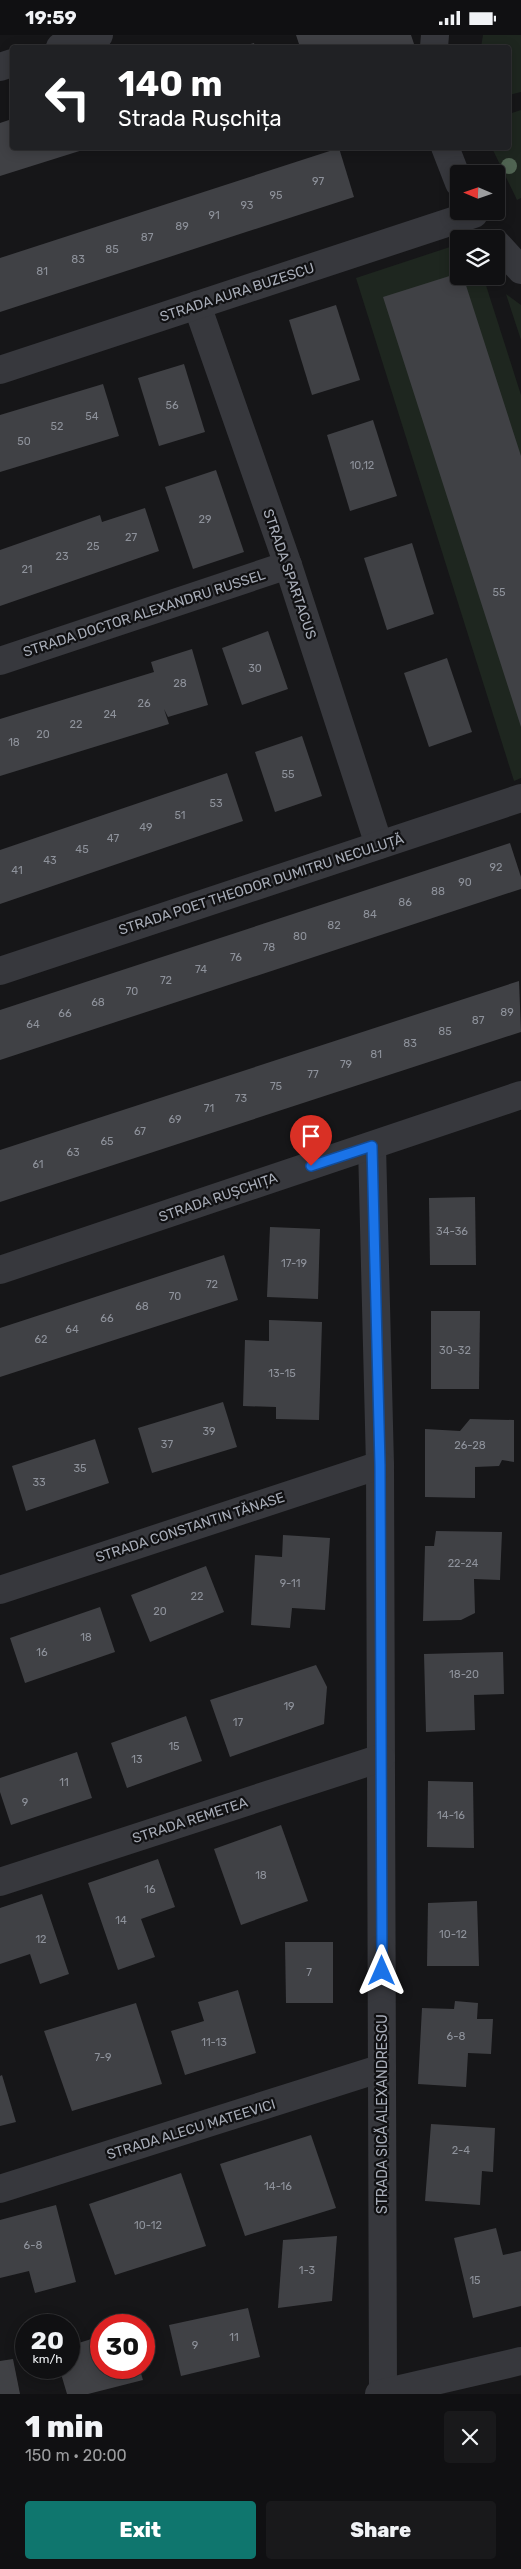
<!DOCTYPE html>
<meta charset="utf-8">
<style>
:root{--surface:#101012;--page:#19191b;--text:#f1f3f6;--muted:#9c9d9f;--line:#303032;--accent:#0f766e}
body{margin:0;font-family:Rubik,sans-serif;background:var(--page);color:var(--text);height:100vh;display:flex;flex-direction:column;font-size:19px;white-space:nowrap}
*{box-sizing:border-box;margin:0}
p{font-size:16px;color:var(--muted)}
.icon{flex:none;width:28px;height:28px;fill:none;stroke:currentColor;stroke-width:2;stroke-linecap:round;stroke-linejoin:round}
.map{position:relative;height:2359px;overflow:hidden}
.panel{display:flex;flex-direction:column;background:var(--surface);flex:1}
.panel>*{flex:none}
.banner{position:absolute;left:10px;top:10px;width:501px;height:105px;border-radius:5px;box-shadow:0 2px 12px #0003,0 0 0 1px var(--line);background:#202124;color:#fff;overflow:hidden}
.needle{width:32px;rotate:272deg}
.buttons{position:absolute;left:450px;top:130px;display:grid;gap:10px}
.buttons a{display:grid;place-items:center;width:55px;height:55px;border-radius:5px;background:var(--surface);box-shadow:0 2px 12px #0003,0 0 0 1px var(--line);font-size:25px}
.speed{position:absolute;left:15px;top:2279px;display:flex;gap:10px;font-size:25px;font-weight:700;text-align:center}
.speed>*{display:grid;place-content:center;width:65px;height:65px;border-radius:50%;background:var(--surface);box-shadow:0 2px 12px #0003,0 0 0 1px var(--line);line-height:1}
.speed small{font-size:12px;font-weight:400}
.speed .limit{border:8px solid #d22;background:#fff;color:#111}
.pin{position:absolute;display:grid;place-items:center;width:42px;height:42px;color:#fff;margin:-51px -21px;border-radius:50% 50% 50% 0;rotate:-45deg;box-shadow:0 0 5px #0007}
.pin .icon{rotate:45deg}
.me{position:absolute;width:55px;margin:-28px;rotate:0deg;stroke-linejoin:round;filter:drop-shadow(0 0 4px #0008)}
.turn{display:flex;align-items:center;gap:18px;height:105px;padding:0 25px;font-size:22px}
.turn .icon{width:65px;height:65px;stroke-width:2.5}
.turn b{display:block;font-size:35px;line-height:42px}
.round{display:grid;place-items:center;flex:none;width:52px;height:52px;border-radius:5px;background:var(--page)}
.headline{display:flex;align-items:center;justify-content:space-between;height:85px;padding:0 25px}
h1{font-size:30px;font-weight:800;line-height:38px}
.action{display:flex;gap:10px;margin-top:auto;padding:10px 25px}
.action a{flex:1;height:58px;border-radius:5px;background:var(--accent);color:#fff;font-size:20px;font-weight:800;line-height:58px;text-align:center}
.action a+a{background:var(--page);color:var(--text)}
.status{display:flex;justify-content:space-between;align-items:center;height:35px;padding:0 25px;background:var(--surface);direction:ltr}
.status svg{height:14px;fill:currentColor}
.map>svg:first-child{display:block}
</style>
<div class="status"><b>19:59</b><svg viewBox="0 0 49 12"><path d="M0 12V9h3v3zM5 12V6h3v6zM10 12V3h3v9zM15 12V0h3v12zM26 1h20v11H26zM47 4h2v5h-2z"/></svg></div>
<div class="map">
<svg width="521" height="2359" viewBox="0 0 521 2359">
<rect width="100%" height="100%" fill="#161618"/>
<g fill="#1e261f">
<polygon points="483,0 521,0 521,57 509,60 509,12 481,12"/>
<polygon points="521,75 521,163 517,165 492,113 509,112 509,79"/>
<polygon points="459,209 459,241 483,241 521,360 521,743 514,746 356,243"/>
<polygon points="506,259 521,270 521,305"/>
</g>
<g fill="#404145">
<polygon points="296,0 411,0 415,12 300,12"/>
<polygon points="254,8 255,12 240,12"/>
<polygon points="12,84 12,112 89,113 0,141 0,88"/>
<polygon points="339,113 354,162 0,277 0,223"/>
<polygon points="459,238 459,241 463,241 521,421 521,692 383,262"/>
<polygon points="336,270 360,345 312,360 289,285"/>
<polygon points="184,329 205,397 159,411 138,343"/>
<polygon points="103,349 119,401 0,437 0,380"/>
<polygon points="373,385 397,461 350,476 327,400"/>
<polygon points="216,435 244,517 193,534 165,452"/>
<polygon points="145,473 159,516 0,571 0,515 100,480 102,487"/>
<polygon points="412,508 434,579 387,595 364,523"/>
<polygon points="268,596 288,654 242,670 222,613"/>
<polygon points="192,614 208,670 168,682 164,674 169,689 0,741 0,684 154,637 151,627"/>
<polygon points="447,623 472,697 429,712 404,638"/>
<polygon points="302,701 322,761 275,777 255,717"/>
<polygon points="227,738 243,786 0,869 0,815"/>
<polygon points="510,808 521,842 521,854 0,1025 0,975"/>
<polygon points="519,946 521,997 0,1167 0,1115"/>
<polygon points="475,1162 476,1230 430,1230 429,1163"/>
<polygon points="270,1192 320,1194 318,1264 267,1262"/>
<polygon points="224,1220 238,1265 0,1342 0,1293"/>
<polygon points="431,1276 480,1276 479,1354 431,1354"/>
<polygon points="269,1285 322,1287 319,1385 276,1384 276,1372 243,1371 245,1305 269,1306"/>
<polygon points="223,1367 237,1412 152,1438 138,1393"/>
<polygon points="470,1384 514,1385 514,1427 502,1425 499,1431 475,1432 475,1463 425,1462 425,1394 460,1396"/>
<polygon points="95,1404 109,1448 26,1476 12,1431"/>
<polygon points="436,1496 502,1497 500,1545 474,1544 475,1578 461,1585 423,1586 425,1511 434,1511"/>
<polygon points="283,1500 330,1503 325,1575 292,1573 290,1593 251,1590 255,1520 282,1522"/>
<polygon points="206,1531 224,1577 150,1607 131,1560"/>
<polygon points="100,1572 115,1617 25,1648 10,1603"/>
<polygon points="503,1617 504,1659 474,1660 475,1695 426,1697 424,1619"/>
<polygon points="316,1630 327,1652 324,1689 230,1722 210,1665"/>
<polygon points="186,1681 202,1726 127,1753 111,1708"/>
<polygon points="77,1717 92,1763 11,1790 0,1757 0,1743"/>
<polygon points="428,1746 473,1747 474,1813 427,1812"/>
<polygon points="281,1790 308,1866 241,1890 214,1814"/>
<polygon points="158,1824 175,1872 141,1884 155,1922 118,1935 88,1848"/>
<polygon points="42,1859 69,1939 40,1949 30,1919 0,1929 0,1873"/>
<polygon points="477,1866 479,1931 427,1931 428,1868"/>
<polygon points="285,1907 333,1907 333,1968 286,1968"/>
<polygon points="238,1955 256,2018 185,2040 171,1996 204,1986 198,1967"/>
<polygon points="455,1966 478,1968 477,1984 493,1984 491,2019 468,2018 466,2052 418,2049 422,1973 454,1974"/>
<polygon points="136,1968 162,2049 72,2076 44,1996"/>
<polygon points="2,2040 16,2087 0,2091 0,2041"/>
<polygon points="431,2089 495,2093 493,2137 482,2136 480,2170 425,2166"/>
<polygon points="311,2100 336,2173 245,2201 220,2129"/>
<polygon points="181,2138 206,2211 115,2240 89,2169"/>
<polygon points="56,2170 76,2247 35,2258 29,2236 0,2243 0,2185"/>
<polygon points="496,2193 503,2220 521,2216 521,2271 473,2283 454,2203"/>
<polygon points="337,2201 332,2266 278,2273 283,2205"/>
<polygon points="248,2273 260,2322 181,2341 169,2290"/>
<polygon points="101,2301 101,2332 139,2332 143,2345 88,2359 67,2359 59,2332 69,2332 69,2311"/>
<polygon points="13,2324 20,2359 0,2359 0,2326"/>
</g>
<g fill="none" stroke-linecap="round" stroke-linejoin="round">
<g stroke="#37383d" stroke-width="28">
<polyline points="60,12 99,0"/>
<polyline points="434,12 435,0"/>
<polyline points="0,32 12,28"/>
<polyline points="445,112 459,148"/>
<polyline points="496,208 521,235"/>
<polyline points="197,270 288,530 379,810"/>
<polyline points="0,335 474,179"/>
<polyline points="0,626 288,530"/>
<polyline points="0,936 521,763"/>
<polyline points="372,1111 380,1430 383,2358"/>
<polyline points="0,1235 521,1060"/>
<polyline points="0,1555 380,1430"/>
<polyline points="0,1847 381,1723"/>
<polyline points="0,2154 382,2033"/>
<polyline points="379,2359 521,2326"/>
</g>
</g>
<circle fill="#506452" cx="509" cy="131" r="8"/>
<g fill="none" stroke-linecap="round" stroke-linejoin="round">
<g stroke="#114b97" stroke-width="12">
<polyline id="route" points="311,1131 372,1111 380,1430 382,1936"/>
</g>
<use href="#route" stroke="#1a73e8" stroke-width="9"/>
</g>
<g text-anchor="middle" stroke-width="4.5" stroke-linejoin="round" paint-order="stroke">
<g font-size="11" fill="#8e929b">
<text x="318" y="150">97</text>
<text x="276" y="164">95</text>
<text x="247" y="174">93</text>
<text x="214" y="184">91</text>
<text x="182" y="195">89</text>
<text x="147" y="206">87</text>
<text x="112" y="218">85</text>
<text x="78" y="228">83</text>
<text x="42" y="240">81</text>
<text x="172" y="374">56</text>
<text x="92" y="385">54</text>
<text x="57" y="395">52</text>
<text x="24" y="410">50</text>
<text x="362" y="434">10,12</text>
<text x="205" y="488">29</text>
<text x="131" y="506">27</text>
<text x="93" y="515">25</text>
<text x="62" y="525">23</text>
<text x="27" y="538">21</text>
<text x="499" y="561">55</text>
<text x="255" y="637">30</text>
<text x="180" y="652">28</text>
<text x="144" y="672">26</text>
<text x="110" y="683">24</text>
<text x="76" y="693">22</text>
<text x="43" y="703">20</text>
<text x="14" y="711">18</text>
<text x="288" y="743">55</text>
<text x="216" y="772">53</text>
<text x="180" y="784">51</text>
<text x="146" y="796">49</text>
<text x="113" y="807">47</text>
<text x="82" y="818">45</text>
<text x="50" y="829">43</text>
<text x="496" y="836">92</text>
<text x="17" y="839">41</text>
<text x="465" y="851">90</text>
<text x="438" y="860">88</text>
<text x="405" y="871">86</text>
<text x="370" y="883">84</text>
<text x="334" y="894">82</text>
<text x="300" y="905">80</text>
<text x="269" y="916">78</text>
<text x="236" y="926">76</text>
<text x="201" y="938">74</text>
<text x="166" y="949">72</text>
<text x="132" y="960">70</text>
<text x="98" y="971">68</text>
<text x="507" y="981">89</text>
<text x="65" y="982">66</text>
<text x="478" y="989">87</text>
<text x="33" y="993">64</text>
<text x="445" y="1000">85</text>
<text x="410" y="1012">83</text>
<text x="376" y="1023">81</text>
<text x="346" y="1033">79</text>
<text x="313" y="1043">77</text>
<text x="276" y="1055">75</text>
<text x="241" y="1067">73</text>
<text x="209" y="1077">71</text>
<text x="175" y="1088">69</text>
<text x="140" y="1100">67</text>
<text x="107" y="1110">65</text>
<text x="73" y="1121">63</text>
<text x="38" y="1133">61</text>
<text x="452" y="1200">34-36</text>
<text x="294" y="1232">17-19</text>
<text x="212" y="1253">72</text>
<text x="175" y="1265">70</text>
<text x="142" y="1275">68</text>
<text x="107" y="1287">66</text>
<text x="72" y="1298">64</text>
<text x="41" y="1308">62</text>
<text x="455" y="1319">30-32</text>
<text x="282" y="1342">13-15</text>
<text x="209" y="1400">39</text>
<text x="167" y="1413">37</text>
<text x="470" y="1414">26-28</text>
<text x="80" y="1437">35</text>
<text x="39" y="1451">33</text>
<text x="463" y="1532">22-24</text>
<text x="290" y="1552">9-11</text>
<text x="197" y="1565">22</text>
<text x="160" y="1580">20</text>
<text x="86" y="1606">18</text>
<text x="42" y="1621">16</text>
<text x="464" y="1643">18-20</text>
<text x="289" y="1675">19</text>
<text x="238" y="1691">17</text>
<text x="174" y="1715">15</text>
<text x="137" y="1728">13</text>
<text x="64" y="1751">11</text>
<text x="25" y="1771">9</text>
<text x="451" y="1784">14-16</text>
<text x="261" y="1844">18</text>
<text x="150" y="1858">16</text>
<text x="121" y="1889">14</text>
<text x="453" y="1903">10-12</text>
<text x="41" y="1908">12</text>
<text x="309" y="1941">7</text>
<text x="456" y="2005">6-8</text>
<text x="214" y="2011">11-13</text>
<text x="103" y="2026">7-9</text>
<text x="461" y="2119">2-4</text>
<text x="278" y="2155">14-16</text>
<text x="148" y="2194">10-12</text>
<text x="33" y="2214">6-8</text>
<text x="307" y="2239">1-3</text>
<text x="475" y="2249">15</text>
<text x="234" y="2306">11</text>
<text x="195" y="2314">9</text>
</g>
<g font-size="14" fill="#a8adb8" stroke="#111113">
<text transform="translate(237 257) rotate(-18)" y="5">STRADA AURA BUZESCU</text>
<text transform="translate(290 539) rotate(71)" y="5">STRADA SPARTACUS</text>
<text transform="translate(144 578) rotate(-18)" y="5">STRADA DOCTOR ALEXANDRU RUSSEL</text>
<text transform="translate(261 849) rotate(-18)" y="5">STRADA POET THEODOR DUMITRU NECULUȚĂ</text>
<text transform="translate(218 1162) rotate(-19)" y="5">STRADA RUȘCHIȚA</text>
<text transform="translate(190 1492) rotate(-18)" y="5">STRADA CONSTANTIN TĂNASE</text>
<text transform="translate(190 1785) rotate(-18)" y="5">STRADA REMETEA</text>
<text transform="translate(382 2079) rotate(-90)" y="5">STRADA SICĂ ALEXANDRESCU</text>
<text transform="translate(191 2094) rotate(-17)" y="5">STRADA ALECU MATEEVICI</text>
</g>
</g>
</svg>
<div class="buttons">
<a><svg class="needle" viewBox="-14 -14 28 28"><path d="M0-13l5 13h-10z" fill="#e53935"/><path d="M0 13l5-13h-10z" fill="#9c9d9f"/></svg></a>
<a><svg class="icon" aria-label="layers" viewBox="0 0 24 24"><path d="M12 4l9 5-9 5-9-5zM3 14l9 5 9-5"/></svg></a>
</div>
<div class="speed"><div>20<small>km/h</small></div><div class="limit">30</div></div>
<div class="pin" style="left:311px;top:1131px;background:#d93025"><svg class="icon" aria-label="arrive" viewBox="0 0 24 24"><path d="M6 21V4h12l-3 4 3 4H6"/></svg></div>
<svg class="me" style="left:382px;top:1936px" viewBox="-20 -20 40 40"><path d="M0-17L14 15 0 8-14 15z" fill="#1a73e8" stroke="#fff" stroke-width="4"/></svg>
<div class="banner">
<div class="turn"><svg class="icon" aria-label="left" viewBox="0 0 24 24"><path d="M17 20v-9H6M10 6l-5 5 5 5"/></svg><div><b>140 m</b>Strada Rușchița</div></div>
</div>
</div>
<section class="panel">
<div class="headline"><div><h1>1 min</h1><p>150 m · 20:00</p></div><a class="round"><svg class="icon" aria-label="close" viewBox="0 0 24 24"><path d="M6 6l12 12M18 6L6 18"/></svg></a></div>
<div class="action"><a>Exit</a><a>Share</a></div>
</section>
